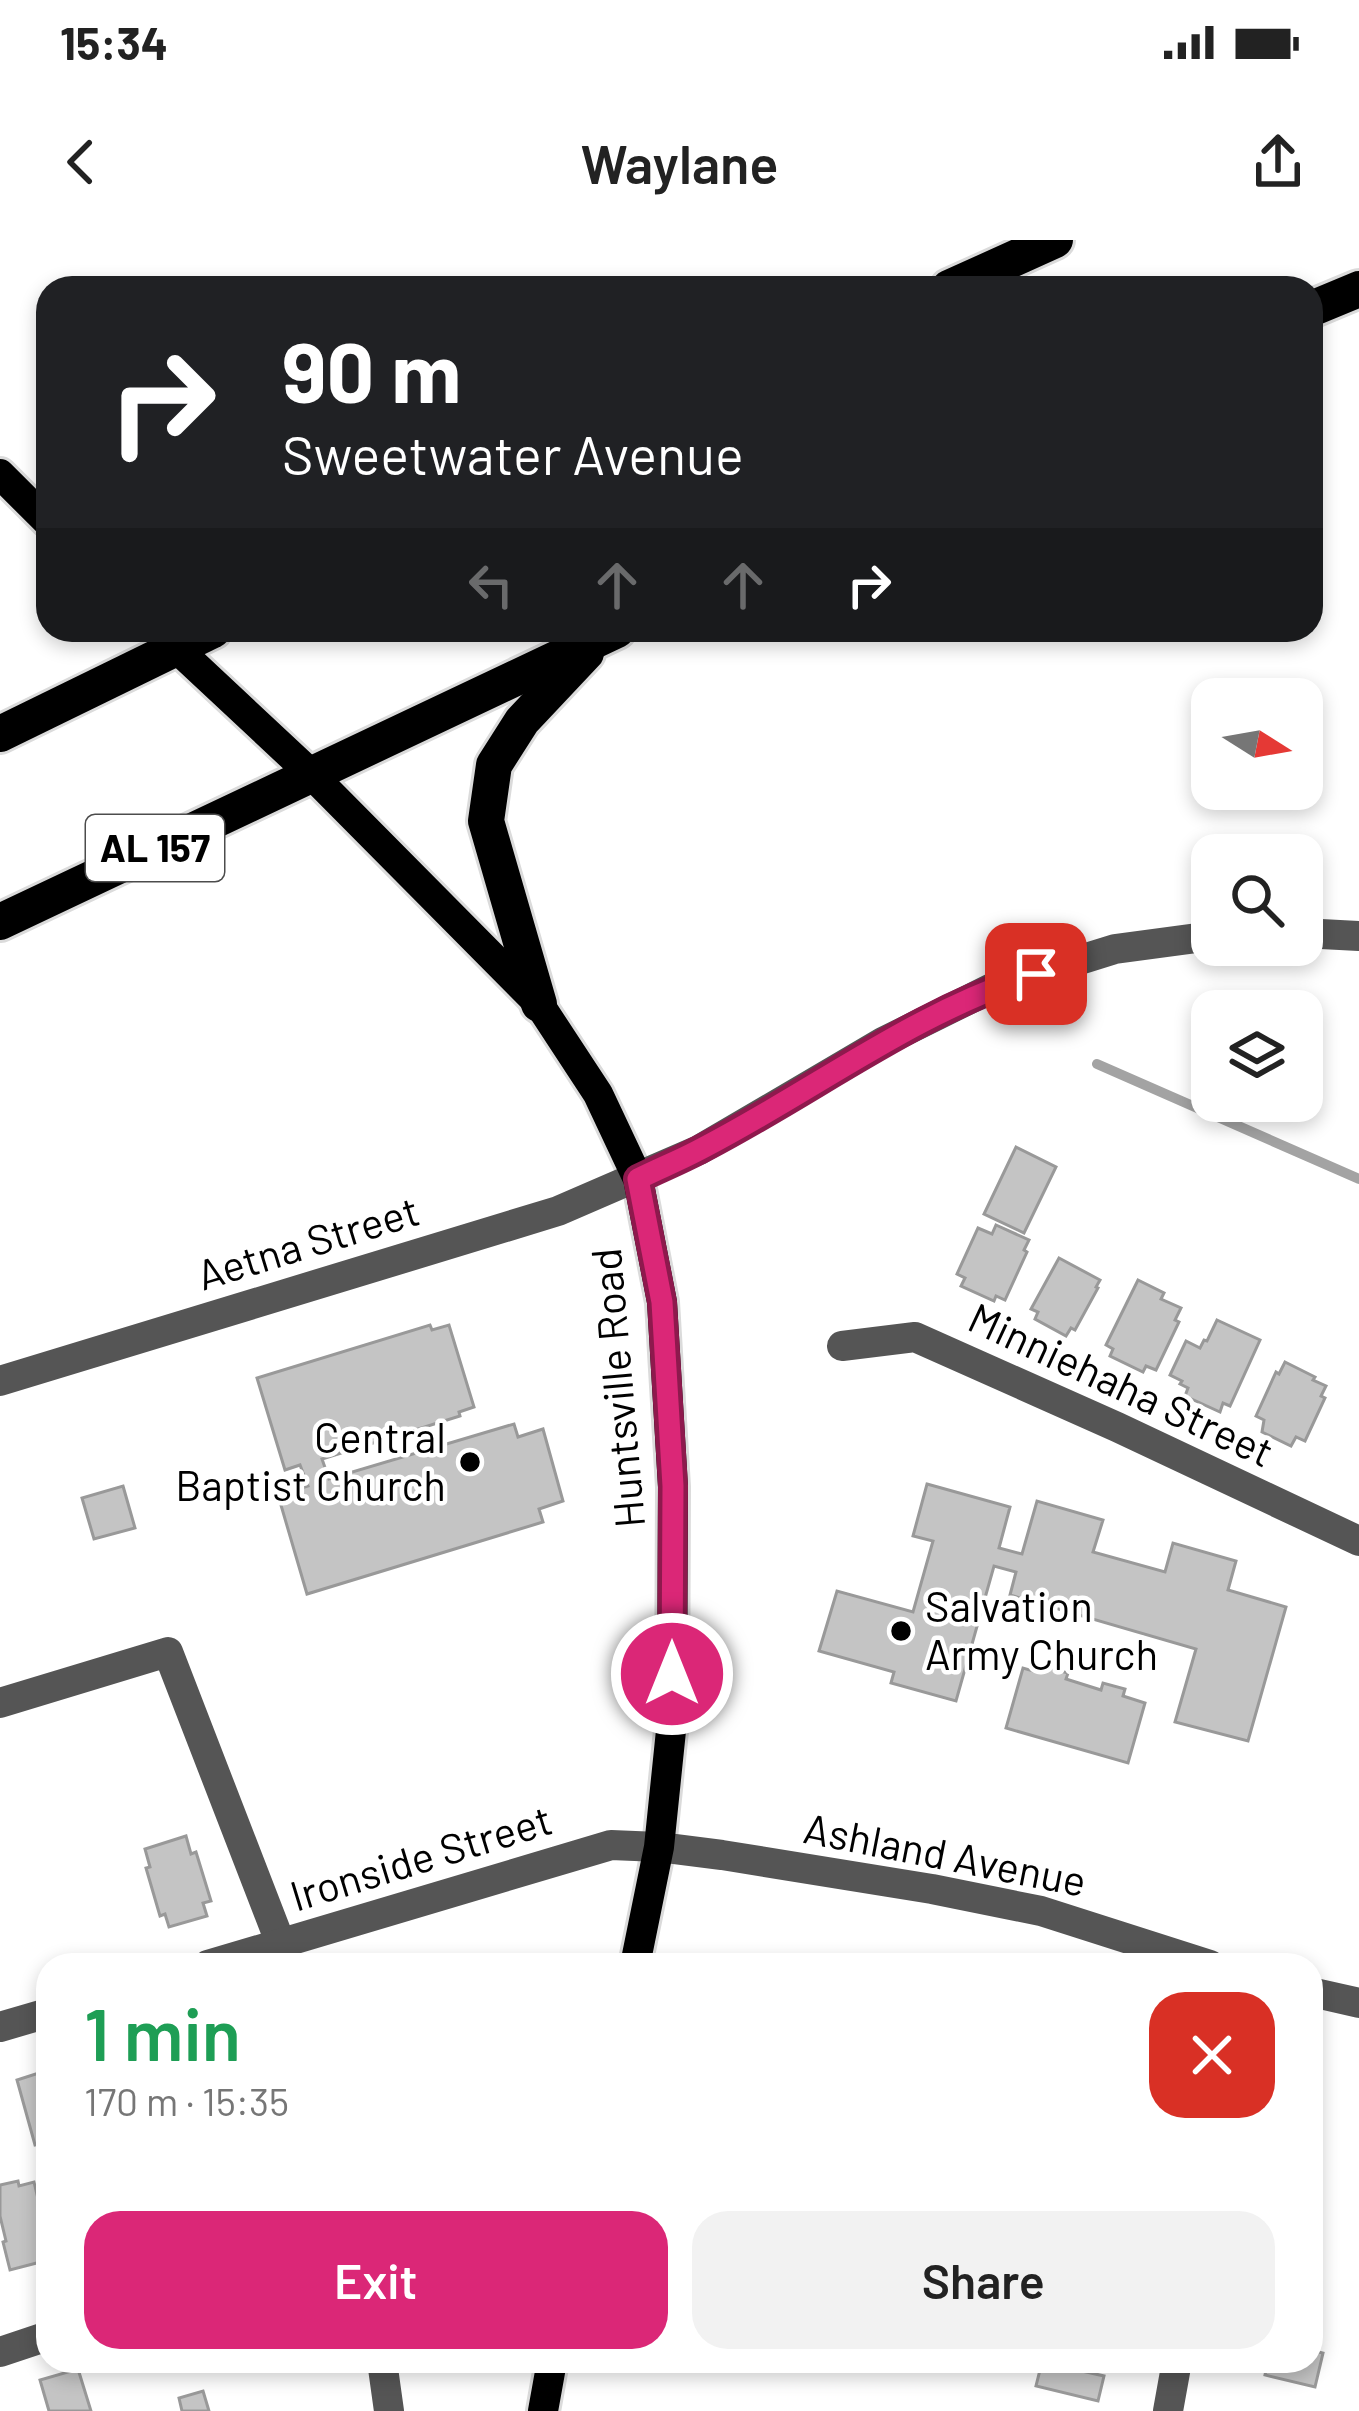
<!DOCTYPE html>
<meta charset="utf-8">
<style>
:root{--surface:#fff;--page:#f2f2f2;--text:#222;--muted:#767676;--accent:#db2777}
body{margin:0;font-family:Barlow,sans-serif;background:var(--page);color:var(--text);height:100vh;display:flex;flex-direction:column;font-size:45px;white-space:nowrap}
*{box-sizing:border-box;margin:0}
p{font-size:39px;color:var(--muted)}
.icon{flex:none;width:66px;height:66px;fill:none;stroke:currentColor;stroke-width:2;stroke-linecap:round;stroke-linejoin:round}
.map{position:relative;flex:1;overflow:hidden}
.drawer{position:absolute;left:36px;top:1713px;width:1287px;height:420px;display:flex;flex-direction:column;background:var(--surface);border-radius:36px;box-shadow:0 6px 18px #0003}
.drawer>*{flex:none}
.hud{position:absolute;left:36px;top:36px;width:1287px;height:366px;border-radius:36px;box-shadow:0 6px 18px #0003;background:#202124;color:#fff;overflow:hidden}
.needle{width:78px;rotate:101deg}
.fabs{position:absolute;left:1191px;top:438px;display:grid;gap:24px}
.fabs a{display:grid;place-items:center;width:132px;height:132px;border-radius:24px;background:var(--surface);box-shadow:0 6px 18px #0003;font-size:60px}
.pin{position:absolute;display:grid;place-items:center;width:102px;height:102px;color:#fff;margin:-51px;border-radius:24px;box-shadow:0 6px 18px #0006}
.me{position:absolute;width:132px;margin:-66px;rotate:0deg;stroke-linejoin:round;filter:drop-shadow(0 0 9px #0008)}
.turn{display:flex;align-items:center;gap:42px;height:252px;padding:0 48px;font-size:54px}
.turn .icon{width:156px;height:156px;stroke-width:2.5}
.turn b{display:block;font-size:84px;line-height:102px}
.lanes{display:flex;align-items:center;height:114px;padding:0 48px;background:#0003;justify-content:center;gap:60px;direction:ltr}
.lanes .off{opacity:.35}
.round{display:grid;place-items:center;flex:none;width:126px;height:126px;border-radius:36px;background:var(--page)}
.head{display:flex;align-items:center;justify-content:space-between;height:204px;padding:0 48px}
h1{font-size:72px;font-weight:600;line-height:90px;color:#1e9e55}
.primary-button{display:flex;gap:24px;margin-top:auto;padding:24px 48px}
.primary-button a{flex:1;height:138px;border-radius:36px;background:var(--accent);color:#fff;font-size:48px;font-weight:600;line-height:138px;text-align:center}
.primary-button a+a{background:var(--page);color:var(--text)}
.status{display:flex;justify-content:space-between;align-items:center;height:84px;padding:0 60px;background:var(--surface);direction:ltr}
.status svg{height:33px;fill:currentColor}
header{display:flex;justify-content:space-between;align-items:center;height:156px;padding:0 48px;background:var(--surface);font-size:54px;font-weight:600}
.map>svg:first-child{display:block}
</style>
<div class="status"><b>15:34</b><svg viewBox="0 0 49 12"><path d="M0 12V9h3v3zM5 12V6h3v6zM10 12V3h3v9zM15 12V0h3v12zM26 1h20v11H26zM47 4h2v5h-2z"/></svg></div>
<header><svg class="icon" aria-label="back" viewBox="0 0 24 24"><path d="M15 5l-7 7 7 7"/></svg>Waylane<svg class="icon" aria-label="share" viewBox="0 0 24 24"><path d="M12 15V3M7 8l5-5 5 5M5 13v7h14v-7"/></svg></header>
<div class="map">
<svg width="1359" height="2171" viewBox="0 0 1359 2171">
<rect width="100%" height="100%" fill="#fff"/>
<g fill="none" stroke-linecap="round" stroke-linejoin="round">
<polyline stroke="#a3a3a3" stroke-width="10" points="1097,824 1359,939"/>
</g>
<g fill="#c4c4c4" stroke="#999" stroke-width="3">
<polygon points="1016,907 1056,927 1024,993 984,974"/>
<polygon points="996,985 1029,1000 1024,1010 1027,1012 1005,1060 996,1056 994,1061 961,1046 965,1038 957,1034 978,988 992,994"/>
<polygon points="1059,1018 1100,1040 1096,1047 1098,1048 1075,1090 1071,1088 1066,1096 1035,1079 1038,1072 1031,1069"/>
<polygon points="1138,1040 1164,1053 1161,1059 1181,1068 1175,1080 1179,1082 1156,1130 1146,1126 1143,1132 1110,1116 1113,1109 1106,1105"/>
<polygon points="1217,1080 1260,1100 1230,1166 1223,1163 1220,1172 1185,1156 1188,1148 1180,1144 1182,1141 1170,1135 1186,1101 1200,1108 1204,1100 1207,1101"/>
<polygon points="430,1085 432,1090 449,1085 474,1167 459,1172 460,1176 322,1219 329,1239 514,1184 518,1197 543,1189 563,1261 539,1269 543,1282 307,1354 278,1255 308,1246 300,1225 285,1230 257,1138"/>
<polygon points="1285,1122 1315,1137 1313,1140 1326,1146 1321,1156 1325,1158 1305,1201 1296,1197 1291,1206 1262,1192 1264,1180 1256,1176 1276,1132 1279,1134"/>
<polygon points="927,1244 1010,1267 999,1308 1022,1314 1037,1261 1103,1280 1093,1312 1165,1332 1173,1303 1236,1321 1228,1350 1286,1367 1248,1501 1175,1482 1196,1409 1010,1355 1016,1332 994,1326 956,1461 891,1443 894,1432 819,1411 837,1351 913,1372 933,1301 913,1296"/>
<polygon points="123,1246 135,1288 94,1299 82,1258"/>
<polygon points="1035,1424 1068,1433 1066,1439 1101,1450 1103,1443 1125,1449 1123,1456 1145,1463 1128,1523 1006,1488 1023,1428 1033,1431"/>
<polygon points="186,1596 191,1614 196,1612 211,1661 203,1663 207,1676 169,1687 165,1674 160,1676 146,1628 150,1627 145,1609"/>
<polygon points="48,1830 48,1902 35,1905 17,1840"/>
<polygon points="18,1941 19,1946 34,1942 46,1993 48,2020 10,2030 3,2002 6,2001 0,1976 0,1945"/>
<polygon points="1311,2110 1323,2113 1315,2147 1265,2135 1268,2121 1311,2121"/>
<polygon points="1042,2122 1104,2136 1098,2161 1036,2146"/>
<polygon points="78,2129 91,2171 49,2171 40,2140"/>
<polygon points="203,2151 209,2171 182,2171 179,2158"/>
</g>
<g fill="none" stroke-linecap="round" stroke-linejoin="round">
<g stroke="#dbdbdb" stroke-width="36">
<g id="major">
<polyline points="0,234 48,282"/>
<polyline points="157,390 311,534 539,764 598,854 638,939 662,1062 673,1247 672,1481 659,1607 635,1725"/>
<polyline points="543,2171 552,2121"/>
</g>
</g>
<g stroke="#dbdbdb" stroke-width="42">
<g id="highway">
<polyline points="949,48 1055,0"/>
<polyline points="1311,69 1359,49"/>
<polyline points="0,494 213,390"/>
<polyline points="0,682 617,390"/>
<polyline points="539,764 486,581 494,525 522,481 586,413"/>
</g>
</g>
<g stroke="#555" stroke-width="30">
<polyline points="1302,693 1359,696"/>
<polyline points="842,1106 915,1097 1117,1187 1359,1301"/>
<polyline points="0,1141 558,971 699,910 883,802 996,746 1115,709 1212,696"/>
<polyline points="0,1463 168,1412 289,1725"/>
<polyline points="208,1725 611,1605 659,1607 722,1615 932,1649 1041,1671 1210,1725"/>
<polyline points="1311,1752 1359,1763"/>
<polyline points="0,1787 48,1773"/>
<polyline points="0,2112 48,2096"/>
<polyline points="382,2121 389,2171"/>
<polyline points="1168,2171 1177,2121"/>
</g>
<use href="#major" stroke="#000" stroke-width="30"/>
<use href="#highway" stroke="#000" stroke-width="36"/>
</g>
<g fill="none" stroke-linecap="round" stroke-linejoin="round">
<g stroke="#8e194d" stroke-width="30">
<path id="route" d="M672,1434L673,1246L662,1062L638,939C658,929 678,921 697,911C811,853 913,772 1036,734"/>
</g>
<use href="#route" stroke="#db2777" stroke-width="21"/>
</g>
<g fill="#000" stroke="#fff" stroke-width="4.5">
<circle cx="470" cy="1222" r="12"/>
<circle cx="901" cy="1391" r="12"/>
</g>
<g text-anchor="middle" stroke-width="9" stroke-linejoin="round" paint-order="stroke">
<rect fill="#fff" stroke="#4c4c4c" stroke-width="3" x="86" y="575" width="138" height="66" rx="9"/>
<g font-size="39" font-weight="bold" fill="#000">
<text x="155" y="622">AL 157</text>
</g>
<g font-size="42" fill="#000" stroke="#fff">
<text transform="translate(308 1003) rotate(-17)" y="15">Aetna Street</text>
<text transform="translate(1121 1145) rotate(25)" y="15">Minniehaha Street</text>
<text transform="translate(618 1148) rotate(-95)" y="15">Huntsville Road</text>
<text transform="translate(945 1615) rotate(11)" y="15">Ashland Avenue</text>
<text transform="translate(421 1618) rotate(-17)" y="15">Ironside Street</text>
</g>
<g font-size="42" fill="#000" stroke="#fff" text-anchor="end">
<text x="446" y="1213">Central<tspan x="446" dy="48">Baptist Church</tspan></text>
<text x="925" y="1382" text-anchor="start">Salvation<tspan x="925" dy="48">Army Church</tspan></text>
</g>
</g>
</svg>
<div class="fabs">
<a><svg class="needle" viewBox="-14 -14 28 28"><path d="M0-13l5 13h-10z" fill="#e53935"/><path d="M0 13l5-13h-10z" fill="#767676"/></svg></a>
<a><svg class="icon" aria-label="search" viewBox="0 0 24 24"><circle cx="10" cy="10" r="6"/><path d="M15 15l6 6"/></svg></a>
<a><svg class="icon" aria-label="layers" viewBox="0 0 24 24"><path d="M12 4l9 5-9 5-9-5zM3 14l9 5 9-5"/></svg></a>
</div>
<div class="pin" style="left:1036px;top:734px;background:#d93025"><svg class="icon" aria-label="arrive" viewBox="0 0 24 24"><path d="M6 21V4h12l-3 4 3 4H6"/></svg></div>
<svg class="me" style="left:672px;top:1434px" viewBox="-20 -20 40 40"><circle r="17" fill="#db2777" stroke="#fff" stroke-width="3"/><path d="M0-11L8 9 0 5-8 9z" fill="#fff"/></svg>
<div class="hud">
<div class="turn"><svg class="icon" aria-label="right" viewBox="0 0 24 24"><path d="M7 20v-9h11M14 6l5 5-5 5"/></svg><div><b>90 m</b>Sweetwater Avenue</div></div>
<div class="lanes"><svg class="icon off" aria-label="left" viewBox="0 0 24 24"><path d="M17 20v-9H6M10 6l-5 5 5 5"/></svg><svg class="icon off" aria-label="ahead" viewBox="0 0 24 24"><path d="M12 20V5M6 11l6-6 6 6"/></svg><svg class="icon off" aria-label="ahead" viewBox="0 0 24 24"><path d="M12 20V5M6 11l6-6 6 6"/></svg><svg class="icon" aria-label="right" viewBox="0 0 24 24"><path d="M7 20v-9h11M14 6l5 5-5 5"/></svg></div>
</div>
<section class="drawer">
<div class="head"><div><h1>1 min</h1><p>170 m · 15:35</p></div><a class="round" style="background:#d93025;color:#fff"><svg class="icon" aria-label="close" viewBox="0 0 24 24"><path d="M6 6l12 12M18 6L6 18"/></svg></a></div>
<div class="primary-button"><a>Exit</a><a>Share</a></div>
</section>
</div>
